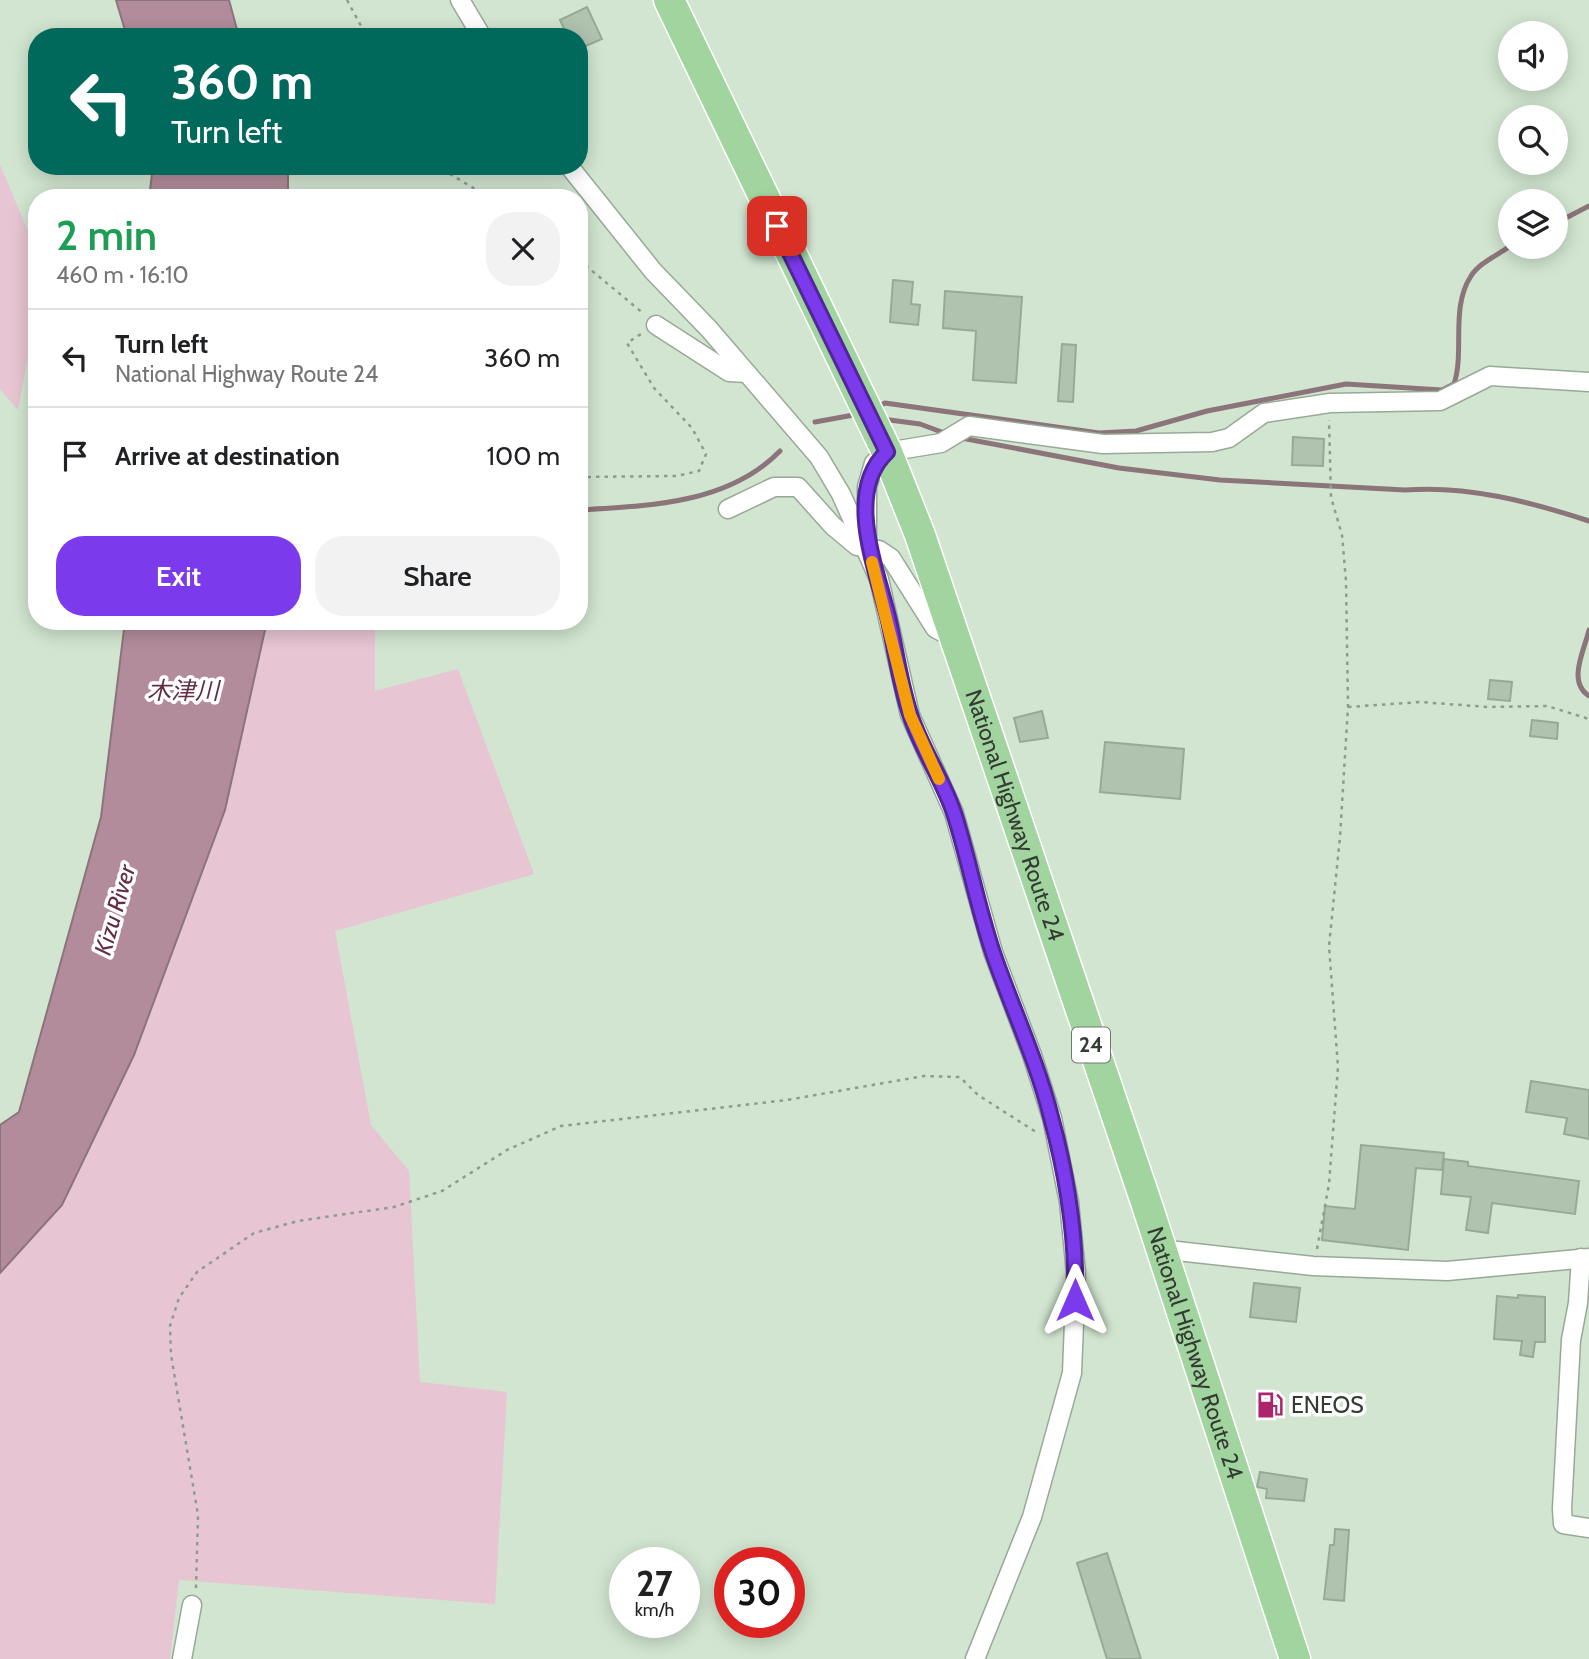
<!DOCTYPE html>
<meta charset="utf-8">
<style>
:root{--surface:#fff;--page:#f2f2f2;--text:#202124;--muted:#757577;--line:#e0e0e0;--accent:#7c3aed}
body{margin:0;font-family:Cabin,"Noto Sans JP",sans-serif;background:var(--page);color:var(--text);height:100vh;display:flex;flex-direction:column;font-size:26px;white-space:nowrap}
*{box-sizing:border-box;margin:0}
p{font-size:23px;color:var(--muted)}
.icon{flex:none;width:38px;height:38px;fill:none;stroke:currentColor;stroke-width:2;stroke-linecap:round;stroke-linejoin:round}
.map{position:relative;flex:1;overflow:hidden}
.panel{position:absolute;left:28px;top:189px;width:560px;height:441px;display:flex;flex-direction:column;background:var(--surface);border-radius:28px;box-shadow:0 4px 18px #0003}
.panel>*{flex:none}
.guide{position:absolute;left:28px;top:28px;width:560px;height:147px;border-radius:28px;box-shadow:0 4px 18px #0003;background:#00695c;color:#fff;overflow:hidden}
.controls{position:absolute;left:1498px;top:21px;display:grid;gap:14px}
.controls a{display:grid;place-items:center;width:70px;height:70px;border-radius:50%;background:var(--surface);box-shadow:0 4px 18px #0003;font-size:35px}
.speed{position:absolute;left:609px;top:1547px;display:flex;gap:14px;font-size:35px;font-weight:700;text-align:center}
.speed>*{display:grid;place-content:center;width:91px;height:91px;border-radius:50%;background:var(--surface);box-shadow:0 4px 18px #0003;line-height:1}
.speed small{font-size:18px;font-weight:400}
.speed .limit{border:10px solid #d22;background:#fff;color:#111}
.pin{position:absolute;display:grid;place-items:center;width:60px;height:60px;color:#fff;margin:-30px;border-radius:14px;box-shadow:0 4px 10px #0006}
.me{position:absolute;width:77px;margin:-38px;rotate:0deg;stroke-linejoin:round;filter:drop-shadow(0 0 5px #0008)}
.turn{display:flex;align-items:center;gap:24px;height:147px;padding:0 28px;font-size:32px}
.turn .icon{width:91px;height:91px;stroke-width:2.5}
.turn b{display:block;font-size:49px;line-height:60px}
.round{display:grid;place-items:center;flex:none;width:74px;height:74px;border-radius:28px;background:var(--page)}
.overview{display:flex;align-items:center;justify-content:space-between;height:119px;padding:0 28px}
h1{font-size:42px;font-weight:600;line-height:52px;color:#1e9e55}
.button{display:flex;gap:14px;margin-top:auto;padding:14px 28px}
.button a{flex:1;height:80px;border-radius:28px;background:var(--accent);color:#fff;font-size:28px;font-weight:600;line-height:80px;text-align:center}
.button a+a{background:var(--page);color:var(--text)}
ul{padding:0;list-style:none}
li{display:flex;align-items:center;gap:21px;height:98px;padding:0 28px;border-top:2px solid var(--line)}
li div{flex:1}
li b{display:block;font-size:26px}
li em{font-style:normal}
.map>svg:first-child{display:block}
</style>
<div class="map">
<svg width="1589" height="1659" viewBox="0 0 1589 1659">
<rect width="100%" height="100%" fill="#d1e5d0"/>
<g fill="#e7c5d2">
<polygon points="0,165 37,252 37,309 18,410 0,389"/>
<polygon points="267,621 375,621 375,691 458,669 534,874 335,931 371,1125 409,1171 420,1382 507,1392 495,1604 179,1580 170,1659 0,1659 0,1273 62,1205 134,1055 225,810"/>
</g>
<g fill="#b28c9a" stroke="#8c747b" stroke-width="2">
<polygon points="116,0 229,0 239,37 127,37"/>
<polygon points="153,166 288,166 288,198 149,198"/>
<polygon points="125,621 267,621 225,810 134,1055 62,1205 0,1273 0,1125 19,1112 101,817"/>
</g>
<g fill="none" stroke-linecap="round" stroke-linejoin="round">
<g stroke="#8c747b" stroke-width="5">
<polyline points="1556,223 1589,206"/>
<path d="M875,408L885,403L1099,433L1136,431L1207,411L1346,384L1442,390L1454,384C1465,351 1450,308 1471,276C1479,263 1498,255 1510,246"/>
<polyline points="882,419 920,424 947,434"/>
<polyline points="815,422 859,414"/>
<path d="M956,437L1119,468L1220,480L1405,490C1467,485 1531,502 1589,521"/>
<path d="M579,510C649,506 728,504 780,451"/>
<path d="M1589,630C1584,651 1567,682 1589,696"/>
</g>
</g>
<g fill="#b0c3af" stroke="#97aa96" stroke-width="2">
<polygon points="587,7 602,39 579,49 579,37 568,37 560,20"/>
<polygon points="893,280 913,282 911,304 920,305 918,325 890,322"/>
<polygon points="945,291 1022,297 1016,383 973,380 976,331 943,328"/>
<polygon points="1062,344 1076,345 1073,402 1058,401"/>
<polygon points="1293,437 1324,439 1323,466 1292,465"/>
<polygon points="1490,680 1512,682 1510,701 1488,699"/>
<polygon points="1042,711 1048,738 1020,742 1014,718"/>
<polygon points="1532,720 1558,723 1557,739 1530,736"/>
<polygon points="1105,742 1184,749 1180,799 1100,792"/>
<polygon points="1531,1081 1589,1090 1589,1139 1564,1134 1567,1118 1526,1112"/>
<polygon points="1361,1145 1444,1153 1442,1170 1416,1168 1408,1250 1322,1240 1325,1206 1355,1209"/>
<polygon points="1444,1159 1468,1162 1468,1166 1579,1181 1575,1214 1492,1203 1488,1233 1466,1230 1471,1197 1441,1194"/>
<polygon points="1254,1283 1300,1288 1296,1322 1250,1317"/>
<polygon points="1518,1295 1545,1297 1545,1342 1535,1342 1533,1357 1520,1355 1522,1341 1494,1339 1497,1296 1518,1298"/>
<polygon points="1260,1472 1307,1479 1304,1501 1266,1498 1267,1489 1257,1487"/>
<polygon points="1335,1529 1349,1530 1344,1601 1324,1599 1330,1545 1334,1545"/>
<polygon points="1107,1553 1141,1659 1107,1659 1077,1563"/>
</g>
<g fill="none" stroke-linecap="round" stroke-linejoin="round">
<g stroke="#97aa96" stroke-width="21">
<g id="minor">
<polyline points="460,0 482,37"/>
<polyline points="569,166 653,271 709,329 819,457 841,494 879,579 910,715 954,813 993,952 1032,1055 1052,1118 1069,1202 1076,1273 1072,1373 1032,1517 975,1659"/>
<polyline points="656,325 729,372 747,373"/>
<polyline points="728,509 774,487 798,487 833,526 857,546 879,550 891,558 935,628 957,640"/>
<polyline points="867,541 867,487 874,463 887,452 941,443 969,426 1103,444 1212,442 1229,438 1264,413 1330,403 1440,401 1490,376 1589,382"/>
<polyline points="1159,1249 1313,1266 1447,1271 1589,1258"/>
<polyline points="1581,1258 1578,1303 1571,1340 1562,1509 1563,1524 1589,1528"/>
<polyline points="182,1659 192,1605"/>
</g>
</g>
<g stroke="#fff" stroke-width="33">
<g id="trunk">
<path id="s1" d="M669,0L887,452L920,535L1146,1202L1295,1659"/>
</g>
</g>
<g stroke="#8d9c8d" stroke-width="2.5" stroke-dasharray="3.5 5" stroke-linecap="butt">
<polyline points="347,0 367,37"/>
<polyline points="446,166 450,174 490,198"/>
<polyline points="579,260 644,314"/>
<polyline points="579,477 676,476 699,471 706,454 692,428 654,388 627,343 641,334"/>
<polyline points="1348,707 1421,702 1488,707 1547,706 1589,719"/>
<polyline points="1317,1249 1329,1184 1338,1067 1329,946 1340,837 1348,707 1346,581 1342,535 1331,497 1329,420"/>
<polyline points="196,1588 198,1515 171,1355 170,1326 179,1298 197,1272 254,1233 298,1221 394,1207 442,1191 507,1150 561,1126 787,1100 924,1076 960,1077 978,1095 1036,1132"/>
</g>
<use href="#minor" stroke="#fff" stroke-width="18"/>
<use href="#trunk" stroke="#a2d4a0" stroke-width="30"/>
</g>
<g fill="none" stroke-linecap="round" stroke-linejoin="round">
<g stroke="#51269a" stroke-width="18">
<path id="route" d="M777,226L887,452C843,493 878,572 889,621C896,652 900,684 910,714C921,749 944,781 955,816C969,861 978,908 993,953C1012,1008 1037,1061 1051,1117C1067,1176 1077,1240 1075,1300"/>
</g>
<use href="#route" stroke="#7c3aed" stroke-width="12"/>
<polyline stroke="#f59e0b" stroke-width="12" points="872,562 910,715 939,779"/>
</g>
<defs>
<g id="fuel-bare" transform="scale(2.1)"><path d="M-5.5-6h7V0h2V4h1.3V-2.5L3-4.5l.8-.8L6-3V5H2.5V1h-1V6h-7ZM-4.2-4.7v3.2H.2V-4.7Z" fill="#ac256c" stroke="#fff" stroke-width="2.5" paint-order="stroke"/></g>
</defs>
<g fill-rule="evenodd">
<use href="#fuel-bare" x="1270" y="1405"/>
</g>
<g text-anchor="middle" stroke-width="7" stroke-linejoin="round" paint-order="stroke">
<rect fill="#fff" stroke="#707670" stroke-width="2" x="1072" y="1027.5" width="38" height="35" rx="5"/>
<g font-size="21" font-weight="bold" fill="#333b33">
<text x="1091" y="1052">24</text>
</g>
<g font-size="23" fill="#333b33" stroke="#fff">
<text dy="8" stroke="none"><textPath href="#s1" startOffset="887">National Highway Route 24</textPath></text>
<text dy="8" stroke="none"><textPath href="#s1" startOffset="1454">National Highway Route 24</textPath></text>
</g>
<g font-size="23" fill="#333b33" stroke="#fff" text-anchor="start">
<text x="1291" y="1413">ENEOS</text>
</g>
<g font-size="24" font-style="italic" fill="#612e44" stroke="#fff">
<text x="183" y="699">木津川</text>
<text transform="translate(115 910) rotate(-74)" y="8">Kizu River</text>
</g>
</g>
</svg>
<div class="controls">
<a><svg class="icon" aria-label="sound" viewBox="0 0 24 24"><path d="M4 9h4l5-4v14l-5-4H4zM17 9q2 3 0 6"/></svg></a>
<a><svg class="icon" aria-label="search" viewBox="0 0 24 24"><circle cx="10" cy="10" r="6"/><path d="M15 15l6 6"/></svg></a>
<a><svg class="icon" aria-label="layers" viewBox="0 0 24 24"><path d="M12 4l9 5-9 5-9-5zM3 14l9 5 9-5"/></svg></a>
</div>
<div class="speed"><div>27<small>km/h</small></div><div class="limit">30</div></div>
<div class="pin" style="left:777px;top:226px;background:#d93025"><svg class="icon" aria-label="arrive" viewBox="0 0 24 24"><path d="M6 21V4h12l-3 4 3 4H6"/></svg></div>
<svg class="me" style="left:1075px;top:1300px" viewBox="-20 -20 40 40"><path d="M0-17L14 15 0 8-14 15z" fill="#7c3aed" stroke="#fff" stroke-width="4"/></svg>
<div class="guide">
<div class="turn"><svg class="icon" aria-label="left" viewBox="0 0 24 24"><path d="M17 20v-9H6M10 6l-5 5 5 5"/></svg><div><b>360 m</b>Turn left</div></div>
</div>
<section class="panel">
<div class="overview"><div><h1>2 min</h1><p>460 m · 16:10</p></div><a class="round"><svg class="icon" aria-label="close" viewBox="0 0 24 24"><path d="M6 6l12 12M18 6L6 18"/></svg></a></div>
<ul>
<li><svg class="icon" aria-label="left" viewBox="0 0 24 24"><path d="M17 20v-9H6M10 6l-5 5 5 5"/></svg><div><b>Turn left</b><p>National Highway Route 24</p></div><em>360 m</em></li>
<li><svg class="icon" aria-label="arrive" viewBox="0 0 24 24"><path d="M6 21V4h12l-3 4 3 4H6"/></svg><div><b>Arrive at destination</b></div><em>100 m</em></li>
</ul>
<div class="button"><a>Exit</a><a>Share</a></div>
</section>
</div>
